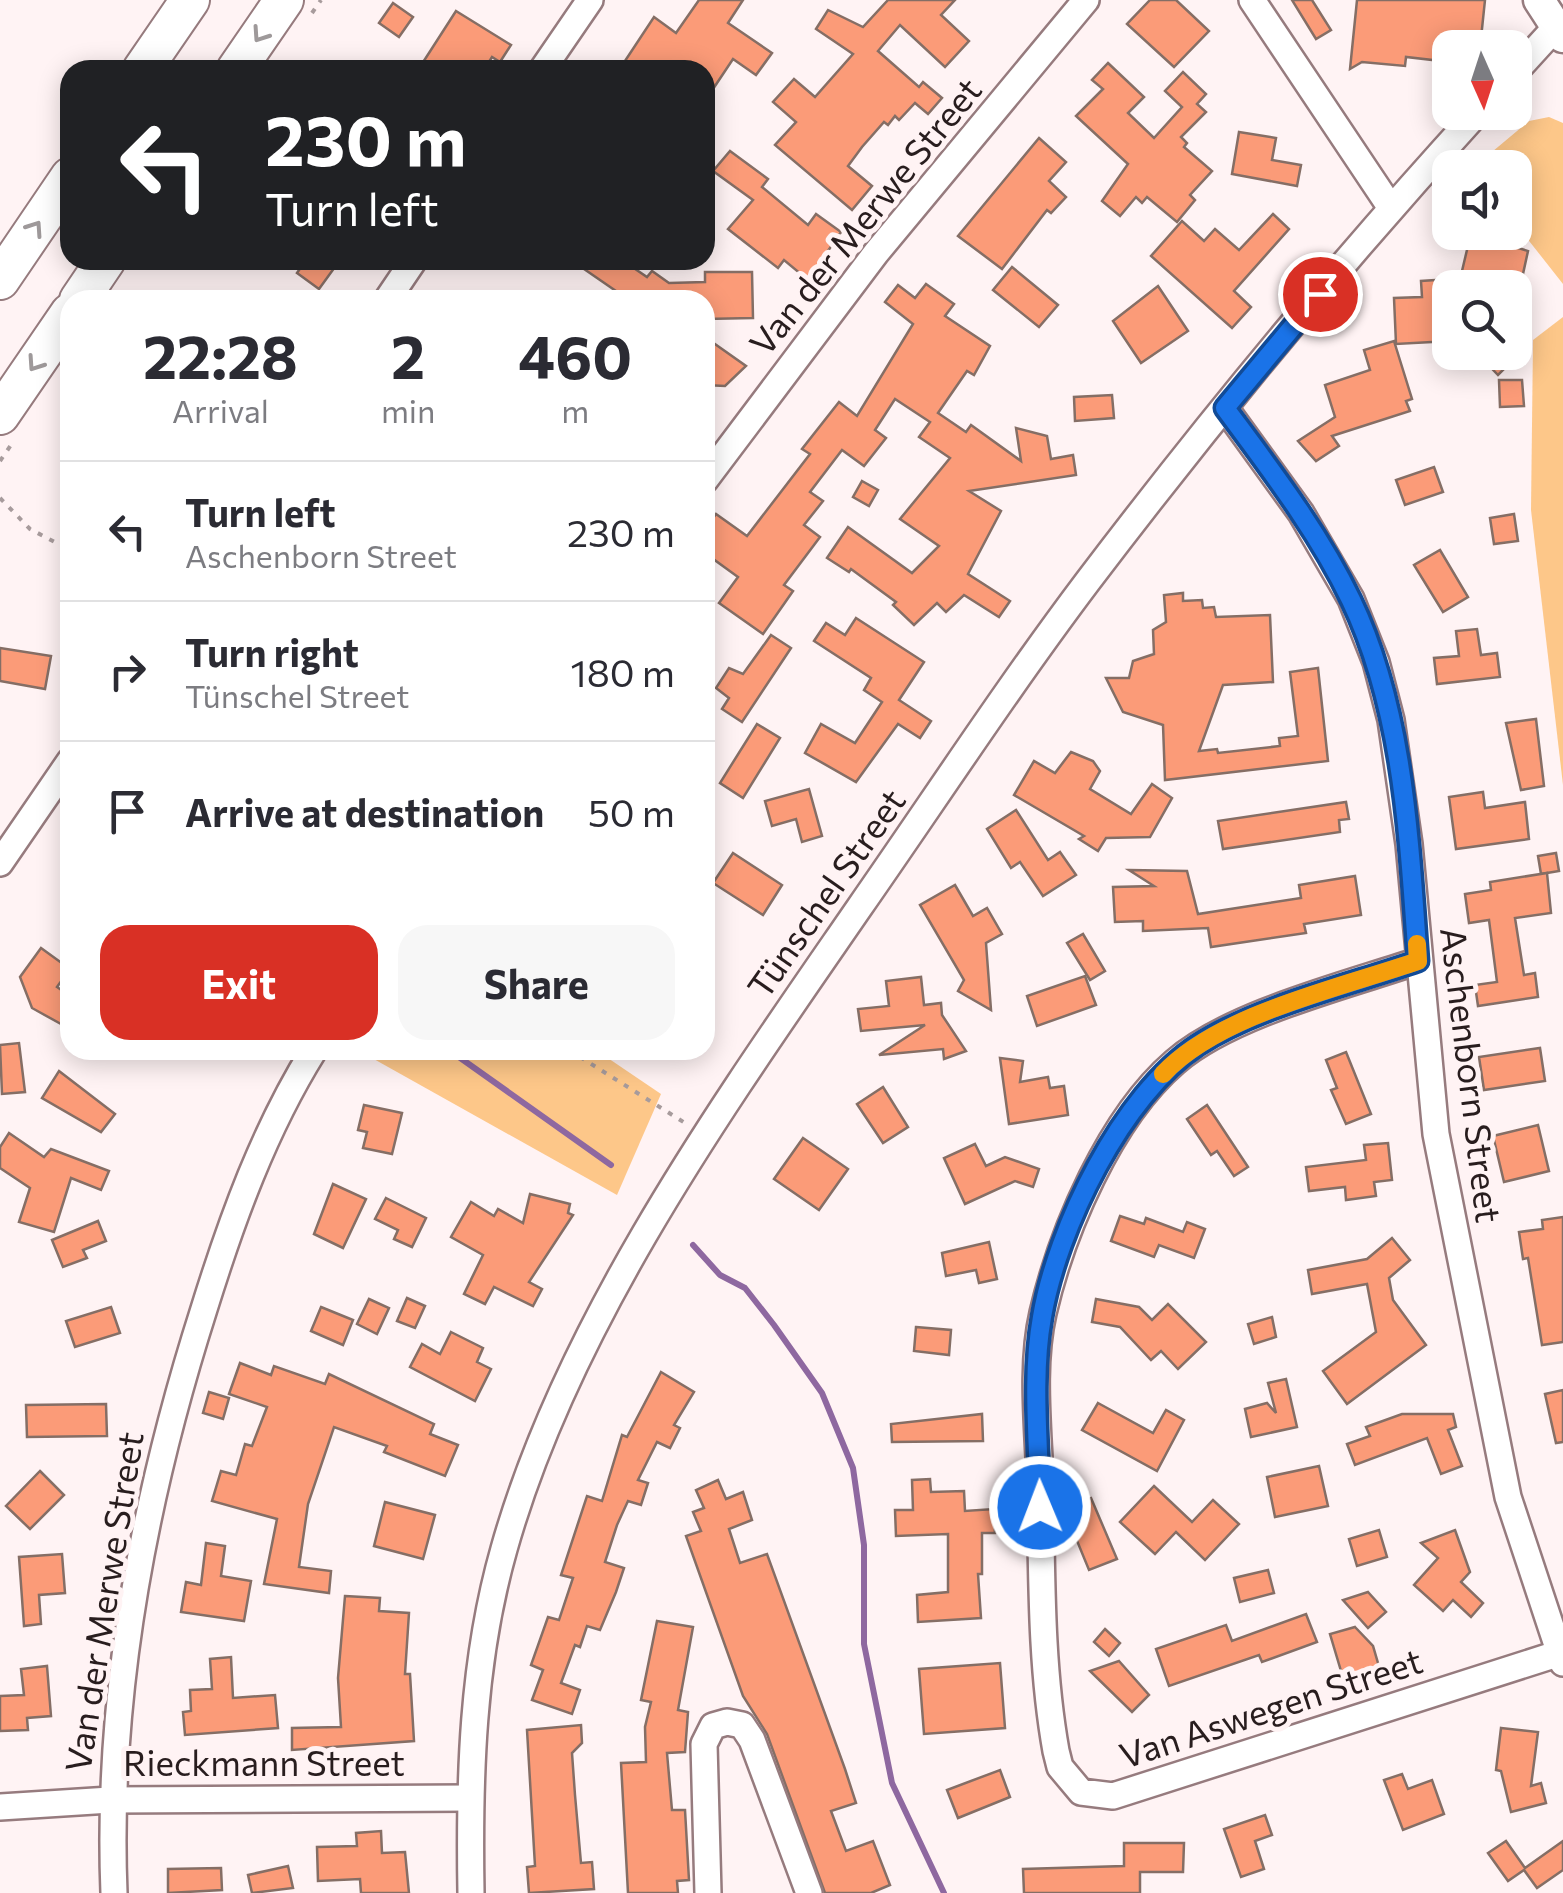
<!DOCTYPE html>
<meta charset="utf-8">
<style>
:root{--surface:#fff;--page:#f7f7f7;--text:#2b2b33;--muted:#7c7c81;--line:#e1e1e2;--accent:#d93025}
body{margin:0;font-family:Commissioner,sans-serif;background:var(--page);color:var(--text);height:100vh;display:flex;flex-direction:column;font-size:38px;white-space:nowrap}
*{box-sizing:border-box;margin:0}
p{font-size:32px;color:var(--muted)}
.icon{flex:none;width:55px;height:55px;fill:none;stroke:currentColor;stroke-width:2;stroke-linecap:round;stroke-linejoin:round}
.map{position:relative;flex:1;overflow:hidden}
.details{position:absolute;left:60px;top:290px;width:655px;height:770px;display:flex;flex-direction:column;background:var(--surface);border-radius:30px;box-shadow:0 5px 25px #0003}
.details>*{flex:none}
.guide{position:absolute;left:60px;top:60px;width:655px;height:210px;border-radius:30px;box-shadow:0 5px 25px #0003;background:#202124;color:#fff;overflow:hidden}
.needle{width:65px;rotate:177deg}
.buttons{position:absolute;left:1432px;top:30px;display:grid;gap:20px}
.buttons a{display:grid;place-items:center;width:100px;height:100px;border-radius:20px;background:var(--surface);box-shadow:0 5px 25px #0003;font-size:50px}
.pin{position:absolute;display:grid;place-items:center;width:85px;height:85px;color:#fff;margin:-42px;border:5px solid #fff;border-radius:50%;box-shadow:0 2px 10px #0007}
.me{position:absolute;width:110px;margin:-55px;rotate:359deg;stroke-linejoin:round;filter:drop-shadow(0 0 8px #0008)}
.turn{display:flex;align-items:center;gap:35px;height:210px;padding:0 40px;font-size:45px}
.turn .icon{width:130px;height:130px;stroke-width:2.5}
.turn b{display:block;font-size:70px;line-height:85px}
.eta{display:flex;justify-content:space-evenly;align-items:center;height:170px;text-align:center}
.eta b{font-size:60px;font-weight:700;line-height:70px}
.cta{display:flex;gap:20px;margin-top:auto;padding:20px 40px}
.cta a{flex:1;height:115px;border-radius:30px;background:var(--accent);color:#fff;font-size:40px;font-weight:700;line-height:115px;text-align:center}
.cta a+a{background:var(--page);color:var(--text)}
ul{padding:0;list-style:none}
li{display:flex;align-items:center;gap:30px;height:140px;padding:0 40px;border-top:2px solid var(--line)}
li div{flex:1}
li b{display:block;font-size:38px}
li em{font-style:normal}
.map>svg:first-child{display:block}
</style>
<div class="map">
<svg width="1563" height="1893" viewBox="0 0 1563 1893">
<rect width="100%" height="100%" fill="#fff3f4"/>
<g fill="#fdc789">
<polygon points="1549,117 1563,123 1563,284 1515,223 1515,168 1474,167 1529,121"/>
<polygon points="1563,317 1563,785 1531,510 1533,340"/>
<polygon points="374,1050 596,1050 661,1094 617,1195 372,1058"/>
</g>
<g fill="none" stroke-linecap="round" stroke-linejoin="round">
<g stroke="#8e68a0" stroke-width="6">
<polyline points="449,1050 611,1165"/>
<polyline points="693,1245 720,1275 745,1288 774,1325 822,1393 853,1468 864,1545 864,1644 892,1783 944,1893"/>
</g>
</g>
<g fill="#fb9b78" stroke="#856e65" stroke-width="2.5">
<polygon points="699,0 743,0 728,23 772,53 756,75 733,59 705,101 705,70 619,70 654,17 676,33"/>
<polygon points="888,0 955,0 941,15 969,41 945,67 900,25 878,51 919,87 923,82 942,98 928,114 915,103 899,120 895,116 888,125 884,122 862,147 848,166 872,186 852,210 775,145 796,122 773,102 794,79 815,97 853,54 816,29 828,10 863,27"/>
<polygon points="1150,0 1176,0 1209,31 1174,67 1127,24"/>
<polygon points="1292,0 1312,0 1331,30 1316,39"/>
<polygon points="1357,0 1485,0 1480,48 1450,48 1450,62 1406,57 1405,66 1362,62 1350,69"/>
<polygon points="393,3 413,17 399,37 379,23"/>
<polygon points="456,11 511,45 500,62 492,57 484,70 418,70"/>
<polygon points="1108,63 1144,97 1128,113 1154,138 1182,107 1165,91 1183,72 1206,94 1197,104 1206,112 1181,137 1187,143 1184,147 1212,171 1190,195 1195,200 1177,222 1147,197 1142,203 1136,197 1120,216 1102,201 1128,164 1076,116 1103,89 1092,80"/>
<polygon points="1239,132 1276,138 1272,160 1301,165 1297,186 1232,174"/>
<polygon points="1039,138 1066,162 1049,181 1066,197 1051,213 1047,210 1002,269 958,236"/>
<polygon points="730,151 768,179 762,187 808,225 816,214 841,232 808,280 784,260 778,268 728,229 753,200 713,171"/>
<polygon points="1273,214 1289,229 1234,291 1251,307 1232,328 1151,256 1182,221 1204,241 1215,229 1239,250"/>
<polygon points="1471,233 1528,251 1521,283 1462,271"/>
<polygon points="306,260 340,260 319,289 297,273"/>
<polygon points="571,260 622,260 647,277 652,271 669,283 705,282 705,272 752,272 753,318 705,319 705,300 629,300"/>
<polygon points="1012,267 1058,305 1039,327 993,290"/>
<polygon points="1450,279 1450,341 1396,344 1394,298 1422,297 1421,281"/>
<polygon points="926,284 954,304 945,316 990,346 974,375 967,371 938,413 966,432 971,425 1021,461 1016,428 1047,436 1051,459 1073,455 1076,475 969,491 1001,511 968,574 1010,601 999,617 964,595 946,612 937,603 914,625 893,605 896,602 851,569 849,572 827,558 848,527 912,573 939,546 900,519 950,458 919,437 930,422 895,399 875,430 886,438 864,466 842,450 810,492 823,501 804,525 820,537 784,585 793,591 763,634 719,603 738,577 705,553 705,529 716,514 747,536 810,454 802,449 839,402 857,416 913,324 885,302 898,285 915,298"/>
<polygon points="1158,286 1188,331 1141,363 1113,321"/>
<polygon points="705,337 746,366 725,386 705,385"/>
<polygon points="1394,341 1412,399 1406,401 1410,411 1332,436 1339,446 1316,461 1298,441 1335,417 1325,385 1370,370 1364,350"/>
<polygon points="1476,352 1521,352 1498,375"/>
<polygon points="1499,380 1522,380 1524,406 1500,407"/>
<polygon points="1112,395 1114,418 1075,421 1074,397"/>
<polygon points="1434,467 1443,492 1405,505 1396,480"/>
<polygon points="862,481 878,490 869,506 853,497"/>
<polygon points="1514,514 1518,541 1494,544 1490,518"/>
<polygon points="1440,550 1468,597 1443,612 1414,565"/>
<polygon points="1183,593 1183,601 1202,600 1203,608 1214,607 1216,617 1270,615 1273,682 1223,685 1199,751 1217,749 1218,753 1280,746 1279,738 1298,736 1290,672 1318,668 1328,761 1165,780 1163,725 1123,712 1106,678 1129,678 1133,661 1154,654 1153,630 1166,622 1164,595"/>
<polygon points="856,618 924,662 899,700 931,721 920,738 898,724 856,782 805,753 821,724 855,743 882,702 864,690 871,678 814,641 826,623 845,635"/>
<polygon points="1477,629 1481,655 1497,653 1500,677 1437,684 1434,658 1459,656 1456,631"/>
<polygon points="771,635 791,648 742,722 722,709 729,698 716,688 729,668 743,674"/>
<polygon points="0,648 51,656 45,689 0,681"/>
<polygon points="1536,719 1544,786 1521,790 1506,723"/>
<polygon points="757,724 780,738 743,798 720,783"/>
<polygon points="1071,752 1093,761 1100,771 1090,789 1131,814 1152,784 1172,798 1150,837 1106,838 1098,851 1079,839 1084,836 1014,795 1034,761 1055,773"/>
<polygon points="809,789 822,836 802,842 796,819 772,826 765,801"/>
<polygon points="1483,792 1485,808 1525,802 1529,839 1456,849 1449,797"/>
<polygon points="1346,802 1349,819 1339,820 1340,832 1223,849 1218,821"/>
<polygon points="1016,810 1048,860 1060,852 1076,875 1043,896 1020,862 1011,868 987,829"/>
<polygon points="733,853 782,885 763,915 713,883"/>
<polygon points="1556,853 1559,871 1541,874 1538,856"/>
<polygon points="1129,870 1187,871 1198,914 1301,898 1299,885 1355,876 1361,915 1304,924 1306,933 1211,947 1208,928 1143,931 1143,921 1115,922 1113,887 1154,886"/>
<polygon points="1547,873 1551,913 1515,918 1524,975 1535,973 1538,997 1478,1006 1475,985 1497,982 1489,920 1469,923 1465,894 1491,890 1490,882"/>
<polygon points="955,885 973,916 987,908 1002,934 986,943 991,1010 958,991 964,980 920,905"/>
<polygon points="1083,934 1105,971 1090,980 1067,943"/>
<polygon points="41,948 70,969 57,987 70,996 70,1029 32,1008 20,977"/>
<polygon points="1085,976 1096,1005 1037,1026 1027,996"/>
<polygon points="921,977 924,1005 941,1003 942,1015 966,1051 944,1059 943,1049 879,1055 925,1025 861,1031 858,1009 889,1006 886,981"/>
<polygon points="19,1043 25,1092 2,1094 0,1045"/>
<polygon points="1540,1048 1545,1081 1484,1090 1479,1057"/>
<polygon points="1346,1052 1371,1114 1346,1124 1331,1090 1337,1088 1326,1060"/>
<polygon points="1000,1058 1023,1061 1020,1082 1048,1077 1050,1088 1064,1086 1068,1115 1009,1124"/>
<polygon points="59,1071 115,1114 101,1132 42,1098"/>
<polygon points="883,1087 908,1127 883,1143 857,1104"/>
<polygon points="364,1105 402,1113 392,1154 363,1148 367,1132 358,1130"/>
<polygon points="1207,1105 1248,1167 1234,1176 1217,1151 1211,1155 1187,1119"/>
<polygon points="1538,1125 1549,1171 1504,1182 1493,1136"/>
<polygon points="9,1133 44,1157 51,1149 109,1171 101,1190 71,1178 54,1232 19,1222 30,1188 0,1168 0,1147"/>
<polygon points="803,1138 848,1169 819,1210 774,1179"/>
<polygon points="1388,1143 1392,1180 1374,1182 1376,1196 1346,1200 1345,1187 1309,1191 1306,1167 1366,1160 1364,1145"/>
<polygon points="975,1144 986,1166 1005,1157 1039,1169 1033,1187 1015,1181 965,1204 944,1158"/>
<polygon points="333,1184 366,1199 343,1248 314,1234"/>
<polygon points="530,1194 570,1204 568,1213 573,1215 529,1282 542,1289 533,1306 494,1287 485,1304 464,1294 483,1255 451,1237 471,1202 494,1216 498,1209 523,1223"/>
<polygon points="386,1198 426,1218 412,1247 394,1239 398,1230 375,1219"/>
<polygon points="1120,1216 1144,1224 1146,1218 1183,1232 1187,1222 1205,1229 1194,1258 1159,1245 1154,1257 1111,1241"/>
<polygon points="1563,1217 1563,1342 1542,1345 1528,1258 1523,1259 1519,1232 1543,1229 1542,1220"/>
<polygon points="98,1221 106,1241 83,1250 87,1258 63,1267 52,1240"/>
<polygon points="1392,1238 1410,1260 1389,1278 1393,1300 1426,1345 1347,1404 1323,1371 1376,1332 1367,1284 1312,1294 1308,1270 1367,1259"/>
<polygon points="989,1242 997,1279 979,1283 976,1270 946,1276 942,1253"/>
<polygon points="407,1298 425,1306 415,1328 397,1321"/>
<polygon points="369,1299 389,1308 377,1334 357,1324"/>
<polygon points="1096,1299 1139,1307 1152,1320 1168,1304 1206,1342 1178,1369 1161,1351 1151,1360 1120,1327 1092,1322"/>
<polygon points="111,1307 120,1333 75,1347 66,1321"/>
<polygon points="321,1307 353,1320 343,1345 311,1331"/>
<polygon points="1272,1317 1276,1337 1254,1344 1248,1324"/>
<polygon points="916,1327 951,1330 949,1355 914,1351"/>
<polygon points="451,1332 483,1348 477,1362 491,1369 475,1401 410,1367 422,1344 440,1354"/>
<polygon points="240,1363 271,1375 274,1366 325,1384 329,1374 434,1424 430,1434 458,1445 445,1476 384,1452 387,1446 334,1427 308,1504 299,1567 331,1571 329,1593 264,1584 277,1519 212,1501 221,1471 236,1475 245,1444 252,1446 267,1407 229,1394"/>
<polygon points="661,1372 694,1392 674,1425 680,1428 670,1448 657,1442 638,1480 648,1483 641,1505 628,1501 617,1525 605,1562 624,1568 616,1592 600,1630 587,1626 580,1647 575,1645 561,1683 580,1690 572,1714 532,1700 543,1670 531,1665 548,1617 559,1620 573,1578 561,1575 587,1496 602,1501 622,1435 627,1437"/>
<polygon points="1286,1379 1297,1427 1251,1437 1245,1409 1267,1403 1276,1413 1268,1383"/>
<polygon points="1563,1390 1563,1442 1556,1443 1545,1394"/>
<polygon points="209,1392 229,1398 223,1419 203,1413"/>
<polygon points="1098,1403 1153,1433 1166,1410 1184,1420 1157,1471 1082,1430"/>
<polygon points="106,1404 107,1436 27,1437 26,1405"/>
<polygon points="982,1414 983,1441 892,1442 891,1424"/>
<polygon points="1402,1414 1453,1414 1456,1427 1448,1430 1462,1466 1441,1474 1427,1438 1355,1465 1347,1444 1370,1436 1366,1427"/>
<polygon points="1319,1466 1328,1506 1275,1517 1267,1477"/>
<polygon points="40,1471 64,1495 30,1529 6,1506"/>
<polygon points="930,1479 931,1492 964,1491 965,1511 994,1509 995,1533 982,1533 982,1574 978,1574 981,1618 918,1622 917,1595 948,1592 948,1534 896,1536 895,1510 913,1510 912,1480"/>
<polygon points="718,1480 726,1499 743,1492 752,1520 729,1529 740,1563 767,1554 845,1769 856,1803 831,1811 846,1851 873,1841 890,1885 871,1893 825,1893 767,1734 743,1696 686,1536 701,1531 693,1512 704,1508 696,1490"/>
<polygon points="1154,1486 1192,1522 1213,1500 1239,1524 1205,1560 1176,1532 1155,1554 1120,1522"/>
<polygon points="1091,1498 1117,1559 1089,1570 1064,1509"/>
<polygon points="385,1502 435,1515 423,1559 374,1546"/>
<polygon points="1379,1530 1387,1557 1357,1566 1349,1539"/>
<polygon points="1455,1530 1470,1572 1461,1582 1483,1603 1471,1617 1453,1600 1443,1611 1414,1585 1438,1558 1421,1543"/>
<polygon points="206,1543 225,1546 221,1576 251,1581 244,1621 181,1612 186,1582 201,1585"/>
<polygon points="62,1554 65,1593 39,1595 41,1624 24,1626 19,1557"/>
<polygon points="1268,1570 1274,1593 1240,1602 1234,1578"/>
<polygon points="1368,1592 1386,1612 1368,1628 1343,1600"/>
<polygon points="345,1596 380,1598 379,1611 409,1613 405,1674 410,1674 414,1741 292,1750 292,1728 341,1727 338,1678"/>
<polygon points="1306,1614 1317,1642 1262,1662 1259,1655 1169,1686 1156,1649 1226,1625 1232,1641"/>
<polygon points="657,1621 693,1627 678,1710 688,1712 685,1752 667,1753 672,1810 685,1810 689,1880 677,1881 678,1893 628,1893 621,1763 646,1762 645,1727 651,1702 641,1700"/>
<polygon points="1355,1627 1373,1646 1380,1670 1344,1681 1330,1634"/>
<polygon points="1105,1629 1120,1643 1109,1656 1094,1642"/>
<polygon points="231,1657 233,1698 275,1695 278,1728 185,1735 183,1712 191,1711 190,1690 212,1689 210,1659"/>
<polygon points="1119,1661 1149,1695 1132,1712 1090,1671"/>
<polygon points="1000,1663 1005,1728 924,1734 919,1669"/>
<polygon points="47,1666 51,1716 27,1718 28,1730 0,1731 0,1696 24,1695 21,1669"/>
<polygon points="581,1725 582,1743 572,1753 575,1795 581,1863 592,1862 594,1889 529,1893 527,1867 535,1866 527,1730"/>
<polygon points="1501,1728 1538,1732 1531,1786 1541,1783 1546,1803 1511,1812 1501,1771 1496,1770"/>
<polygon points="1000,1770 1010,1797 958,1818 947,1790"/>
<polygon points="1402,1774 1408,1789 1432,1780 1444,1814 1403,1830 1384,1780"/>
<polygon points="1265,1815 1272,1835 1255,1841 1264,1869 1241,1877 1224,1829"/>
<polygon points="381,1831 382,1853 405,1852 409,1893 361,1893 360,1879 318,1881 317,1847 357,1846 356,1833"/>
<polygon points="1506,1841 1525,1868 1563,1841 1563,1870 1537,1888 1524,1870 1508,1881 1488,1853"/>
<polygon points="1124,1843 1184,1843 1183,1872 1140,1872 1140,1893 1024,1893 1023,1869 1124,1866"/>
<polygon points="288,1866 293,1888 252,1893 248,1875"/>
<polygon points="221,1868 222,1890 168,1893 168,1869"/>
</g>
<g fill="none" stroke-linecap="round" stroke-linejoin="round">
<g stroke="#967b7e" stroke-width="30">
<g id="minor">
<polyline points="1252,0 1391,208"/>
<polyline points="542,70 590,0"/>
<polyline points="1515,72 1556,27"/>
<polyline points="387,300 414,260"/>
<polyline points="1225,408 1301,513 1351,599 1376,662 1391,720 1409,844 1436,1134 1508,1497 1563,1663"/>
<polyline points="705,480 876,253 1086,0"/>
<polyline points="0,863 70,761"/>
<path d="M1418,961C1347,985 1230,1014 1175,1062C1110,1118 1062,1231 1043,1313C1031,1365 1038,1426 1040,1479C1042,1569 1040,1662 1056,1751L1060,1767L1081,1792L1113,1796L1557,1654"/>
<polyline points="0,1807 110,1800 469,1798"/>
<path d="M114,1893C106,1695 144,1497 204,1309C232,1219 264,1130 314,1050"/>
<path d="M471,1893C469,1778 472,1661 504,1549C568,1321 726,1101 859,908C935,799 1008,687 1088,581C1211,419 1341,262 1478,112"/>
<polyline points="708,1893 704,1744 713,1726 727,1722 742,1725 752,1740 809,1893"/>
</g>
</g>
<g stroke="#967b7e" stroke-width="35">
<polyline id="tertiary" points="1539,0 1563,37"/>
</g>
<g stroke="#967b7e" stroke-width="42">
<g id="primary">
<polyline points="142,70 190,0"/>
<polyline points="236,70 284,0"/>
<polyline points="0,280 70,177"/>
<polyline points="79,300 106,260"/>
<polyline points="0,415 70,313"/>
</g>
</g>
<g stroke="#a79b9c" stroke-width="4" stroke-dasharray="5 8" stroke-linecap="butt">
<polyline points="312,13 321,0"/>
<polyline points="0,461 13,442"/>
<polyline points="0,498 30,529 70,550"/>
<polyline points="569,1050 685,1123"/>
</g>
<use href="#minor" stroke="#fff" stroke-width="25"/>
<use href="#tertiary" stroke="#fff" stroke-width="30"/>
<use href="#primary" stroke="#fff" stroke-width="38"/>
</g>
<defs><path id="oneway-chevron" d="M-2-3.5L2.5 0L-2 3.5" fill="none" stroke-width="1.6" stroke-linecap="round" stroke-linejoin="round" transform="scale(2.5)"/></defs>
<g stroke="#9e999a">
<use href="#oneway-chevron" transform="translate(260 35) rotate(124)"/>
<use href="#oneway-chevron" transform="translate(35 228) rotate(-56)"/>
<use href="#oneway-chevron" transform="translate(35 364) rotate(124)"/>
</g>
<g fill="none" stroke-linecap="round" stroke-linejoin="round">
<g stroke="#114b97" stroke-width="25">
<path id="route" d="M1040,1507C1039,1445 1031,1378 1042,1317C1057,1229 1122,1094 1198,1045C1259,1006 1349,985 1418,961C1409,840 1404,711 1351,600C1318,531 1270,469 1225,408L1320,294"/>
</g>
<use href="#route" stroke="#1a73e8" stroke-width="18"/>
<path stroke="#f59e0b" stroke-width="18" d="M1163,1074C1219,1014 1340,988 1418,961L1417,944"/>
</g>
<g text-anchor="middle" stroke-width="10" stroke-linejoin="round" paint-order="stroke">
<g font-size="35" fill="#281d1e" stroke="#fff3f4">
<text transform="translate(866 217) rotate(-51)" y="12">Van der Merwe Street</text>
<text transform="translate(827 894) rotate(-55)" y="12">Tünschel Street</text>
<text transform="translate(1470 1075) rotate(83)" y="12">Aschenborn Street</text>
<text transform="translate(105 1602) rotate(-81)" y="12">Van der Merwe Street</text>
<text transform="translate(1271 1709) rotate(-18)" y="12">Van Aswegen Street</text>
<text x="264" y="1776">Rieckmann Street</text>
</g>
</g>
</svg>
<div class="buttons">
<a><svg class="needle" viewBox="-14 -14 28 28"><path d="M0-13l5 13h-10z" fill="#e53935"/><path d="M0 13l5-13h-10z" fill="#7c7c81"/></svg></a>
<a><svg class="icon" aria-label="sound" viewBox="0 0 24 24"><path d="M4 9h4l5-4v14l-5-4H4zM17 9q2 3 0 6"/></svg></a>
<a><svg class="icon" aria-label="search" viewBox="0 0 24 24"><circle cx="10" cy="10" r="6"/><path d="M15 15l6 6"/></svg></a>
</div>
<div class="pin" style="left:1320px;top:294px;background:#d93025"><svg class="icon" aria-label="arrive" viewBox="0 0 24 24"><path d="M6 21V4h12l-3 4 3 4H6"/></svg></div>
<svg class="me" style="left:1040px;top:1507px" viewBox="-20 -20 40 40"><circle r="17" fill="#1a73e8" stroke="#fff" stroke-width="3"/><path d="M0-11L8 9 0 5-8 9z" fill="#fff"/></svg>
<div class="guide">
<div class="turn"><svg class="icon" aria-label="left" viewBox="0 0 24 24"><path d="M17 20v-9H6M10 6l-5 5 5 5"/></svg><div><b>230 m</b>Turn left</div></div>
</div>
<section class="details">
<div class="eta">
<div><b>22:28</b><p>Arrival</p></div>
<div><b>2</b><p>min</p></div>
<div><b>460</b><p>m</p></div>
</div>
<ul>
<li><svg class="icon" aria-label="left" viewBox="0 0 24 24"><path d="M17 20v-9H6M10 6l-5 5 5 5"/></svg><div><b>Turn left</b><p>Aschenborn Street</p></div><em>230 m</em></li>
<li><svg class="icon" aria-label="right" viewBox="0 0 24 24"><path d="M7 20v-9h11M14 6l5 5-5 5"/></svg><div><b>Turn right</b><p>Tünschel Street</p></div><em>180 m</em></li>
<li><svg class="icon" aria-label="arrive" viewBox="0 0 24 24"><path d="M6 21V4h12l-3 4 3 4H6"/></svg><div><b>Arrive at destination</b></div><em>50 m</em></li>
</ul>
<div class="cta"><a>Exit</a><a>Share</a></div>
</section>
</div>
